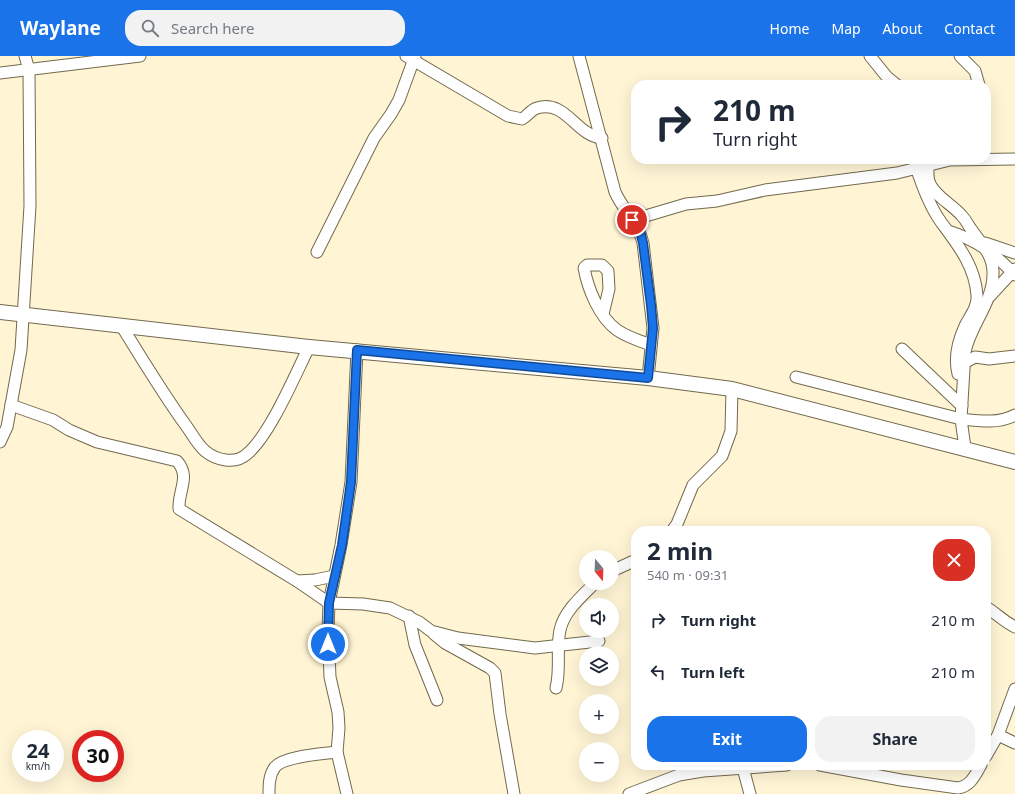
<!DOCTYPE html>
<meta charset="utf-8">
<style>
:root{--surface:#fff;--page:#f2f2f3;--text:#1f2937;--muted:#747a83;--accent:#1a73e8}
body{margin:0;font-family:"Noto Sans",sans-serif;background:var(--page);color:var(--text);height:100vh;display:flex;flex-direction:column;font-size:15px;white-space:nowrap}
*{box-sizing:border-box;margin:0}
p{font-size:13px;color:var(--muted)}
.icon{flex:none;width:22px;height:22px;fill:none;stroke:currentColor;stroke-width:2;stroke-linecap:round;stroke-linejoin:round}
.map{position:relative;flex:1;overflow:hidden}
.drawer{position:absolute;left:631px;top:470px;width:360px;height:244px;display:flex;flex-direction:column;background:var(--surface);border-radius:16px;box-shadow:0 4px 16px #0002}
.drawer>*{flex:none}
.top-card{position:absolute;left:631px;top:24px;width:360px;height:84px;border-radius:16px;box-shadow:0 4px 16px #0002;background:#fff;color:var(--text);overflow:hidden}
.needle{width:26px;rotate:161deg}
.buttons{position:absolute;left:579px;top:494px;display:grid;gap:8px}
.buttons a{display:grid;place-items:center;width:40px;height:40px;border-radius:50%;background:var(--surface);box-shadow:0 4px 16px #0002;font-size:20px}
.speed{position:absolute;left:12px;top:674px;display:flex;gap:8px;font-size:20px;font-weight:700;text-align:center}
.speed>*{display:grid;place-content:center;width:52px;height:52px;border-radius:50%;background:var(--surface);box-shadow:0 4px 16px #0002;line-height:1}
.speed small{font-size:10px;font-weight:400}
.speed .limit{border:6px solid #d22;background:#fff;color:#111}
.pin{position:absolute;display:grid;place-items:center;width:34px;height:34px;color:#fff;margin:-17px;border:2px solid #fff;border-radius:50%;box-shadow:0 1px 4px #0007}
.me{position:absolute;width:44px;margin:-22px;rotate:0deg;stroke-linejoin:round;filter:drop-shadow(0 0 3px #0008)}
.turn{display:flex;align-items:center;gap:14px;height:84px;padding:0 16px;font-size:18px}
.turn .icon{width:52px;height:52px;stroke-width:2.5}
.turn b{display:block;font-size:28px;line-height:34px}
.round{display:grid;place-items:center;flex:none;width:42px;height:42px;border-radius:16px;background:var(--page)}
.overview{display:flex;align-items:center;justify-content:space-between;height:68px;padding:0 16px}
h1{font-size:24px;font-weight:700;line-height:30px}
.action{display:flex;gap:8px;margin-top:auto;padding:8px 16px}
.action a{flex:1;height:46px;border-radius:16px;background:var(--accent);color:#fff;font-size:16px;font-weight:700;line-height:46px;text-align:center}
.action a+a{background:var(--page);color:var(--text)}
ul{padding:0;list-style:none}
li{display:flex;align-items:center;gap:12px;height:52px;padding:0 16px}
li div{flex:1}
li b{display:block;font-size:15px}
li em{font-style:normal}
header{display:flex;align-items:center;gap:24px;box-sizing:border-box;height:56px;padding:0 20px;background:var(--accent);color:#fff}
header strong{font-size:19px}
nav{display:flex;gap:22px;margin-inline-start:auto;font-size:14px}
.search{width:280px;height:36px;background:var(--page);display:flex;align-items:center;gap:10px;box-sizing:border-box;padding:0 14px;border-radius:16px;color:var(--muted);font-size:15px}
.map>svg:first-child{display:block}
</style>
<header>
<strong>Waylane</strong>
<div class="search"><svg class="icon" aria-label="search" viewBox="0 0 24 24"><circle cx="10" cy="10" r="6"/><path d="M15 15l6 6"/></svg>Search here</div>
<nav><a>Home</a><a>Map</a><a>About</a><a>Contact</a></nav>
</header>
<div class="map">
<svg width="1015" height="738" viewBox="0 0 1015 738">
<rect width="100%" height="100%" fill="#fff5d5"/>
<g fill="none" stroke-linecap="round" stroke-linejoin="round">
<g stroke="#72694d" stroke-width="13">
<g id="minor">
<path d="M406,0L508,60L522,63C528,60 530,54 537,52C566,43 576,80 602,82"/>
<path d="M579,0L615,136C623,154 639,168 643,187L653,272L648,322"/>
<polyline points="870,0 887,21 897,29"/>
<polyline points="960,0 975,15 979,29"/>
<polyline points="0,17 140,0"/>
<path d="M928,104C929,112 926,120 930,128C936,141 953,149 962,160C966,164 968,169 971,173C980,186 993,199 993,216C994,246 970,269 965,296L961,363L965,392"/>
<path d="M917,114C923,132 930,151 941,166C958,189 975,210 977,239C978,251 970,260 965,270C958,285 954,302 958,318"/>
<polyline points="632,164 686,148 717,145 765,134 897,117 950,104 1015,103"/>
<path d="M948,175C977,184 994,197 1015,219"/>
<polyline points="985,187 1015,197"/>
<polyline points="317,196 374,82 391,58 399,44 415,0"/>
<polyline points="990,240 1015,213"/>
<path d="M603,258L609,233L608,215L602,209H587L584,212C588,233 599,261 617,274C627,281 640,285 651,289"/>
<path d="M121,269C142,303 163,338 187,371C192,378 198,389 205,395C216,404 235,409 247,398C270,379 295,319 309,291"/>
<polyline points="902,293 962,350"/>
<polyline points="964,307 975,301 989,303 1015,300"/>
<path d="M796,321L961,363C979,365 999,368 1015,359"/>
<path d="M11,349L53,364L69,374L97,386L177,405C191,421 178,434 179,453L297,525L329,547L363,548L390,552L419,566L431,575L458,582L535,592L599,585"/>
<polyline points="0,386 7,371 21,294 30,150 29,14 25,0"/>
<polyline points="672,475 677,468 693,429 722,400 731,375 732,333"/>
<polyline points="612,515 636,504"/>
<polyline points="297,525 315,524 334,520"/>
<path d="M986,551C997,558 1003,565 1015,571"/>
<polyline points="409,560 415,589 437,644"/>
<polyline points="434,578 445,587 490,612 495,617 500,658 514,738"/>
<path d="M556,632C561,613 556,593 560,574C564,555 582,540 595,527"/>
<polyline points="998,679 1015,687"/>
<polyline points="986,700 998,679 1015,633"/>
<path d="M820,709L901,724L958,732C971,730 975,719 981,709"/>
<polyline points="743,712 750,738"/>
<path d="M269,738C269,729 269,719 275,711C284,700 322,698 337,696"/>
<polyline points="347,738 337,696 339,672 338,656 330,621 328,575 329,547 341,489 351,426 357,294"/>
<polyline points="629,738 679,719 703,715 787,709"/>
</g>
</g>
<g stroke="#72694d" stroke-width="16">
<polyline id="tertiary" points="0,256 309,291 648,322 732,333 1015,406"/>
</g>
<use href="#minor" stroke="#fff" stroke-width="11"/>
<use href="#tertiary" stroke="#fff" stroke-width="14"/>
</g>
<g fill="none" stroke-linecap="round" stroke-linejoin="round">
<g stroke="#114b97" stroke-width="10">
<polyline id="route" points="328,588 329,547 342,489 351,426 357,294 648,322 653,272 651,249 643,187 640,175 632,164"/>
</g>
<use href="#route" stroke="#1a73e8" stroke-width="7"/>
</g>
</svg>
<div class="buttons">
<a><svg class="needle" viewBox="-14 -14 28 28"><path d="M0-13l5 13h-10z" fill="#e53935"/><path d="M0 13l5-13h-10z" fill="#747a83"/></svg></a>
<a><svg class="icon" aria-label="sound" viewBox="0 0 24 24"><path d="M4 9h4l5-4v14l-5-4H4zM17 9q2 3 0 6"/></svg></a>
<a><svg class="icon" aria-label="layers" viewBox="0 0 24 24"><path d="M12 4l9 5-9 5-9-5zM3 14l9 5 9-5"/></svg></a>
<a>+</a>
<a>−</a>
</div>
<div class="speed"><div>24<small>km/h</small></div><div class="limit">30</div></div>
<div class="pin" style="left:632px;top:164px;background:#d93025"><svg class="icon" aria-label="arrive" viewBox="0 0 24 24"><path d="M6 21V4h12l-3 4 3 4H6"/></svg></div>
<svg class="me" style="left:328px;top:588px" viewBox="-20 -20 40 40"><circle r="17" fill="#1a73e8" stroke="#fff" stroke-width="3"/><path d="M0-11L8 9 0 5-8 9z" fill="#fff"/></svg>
<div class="top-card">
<div class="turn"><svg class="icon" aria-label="right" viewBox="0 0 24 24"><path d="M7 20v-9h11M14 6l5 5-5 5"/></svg><div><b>210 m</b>Turn right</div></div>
</div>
<section class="drawer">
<div class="overview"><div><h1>2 min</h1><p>540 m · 09:31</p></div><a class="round" style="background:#d93025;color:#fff"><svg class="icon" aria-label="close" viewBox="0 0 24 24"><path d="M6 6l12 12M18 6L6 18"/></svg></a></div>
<ul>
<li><svg class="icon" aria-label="right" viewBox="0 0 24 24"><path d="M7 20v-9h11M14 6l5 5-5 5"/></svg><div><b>Turn right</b></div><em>210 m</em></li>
<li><svg class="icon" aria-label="left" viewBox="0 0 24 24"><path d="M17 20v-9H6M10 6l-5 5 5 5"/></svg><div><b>Turn left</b></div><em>210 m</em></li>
</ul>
<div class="action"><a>Exit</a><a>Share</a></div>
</section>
</div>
